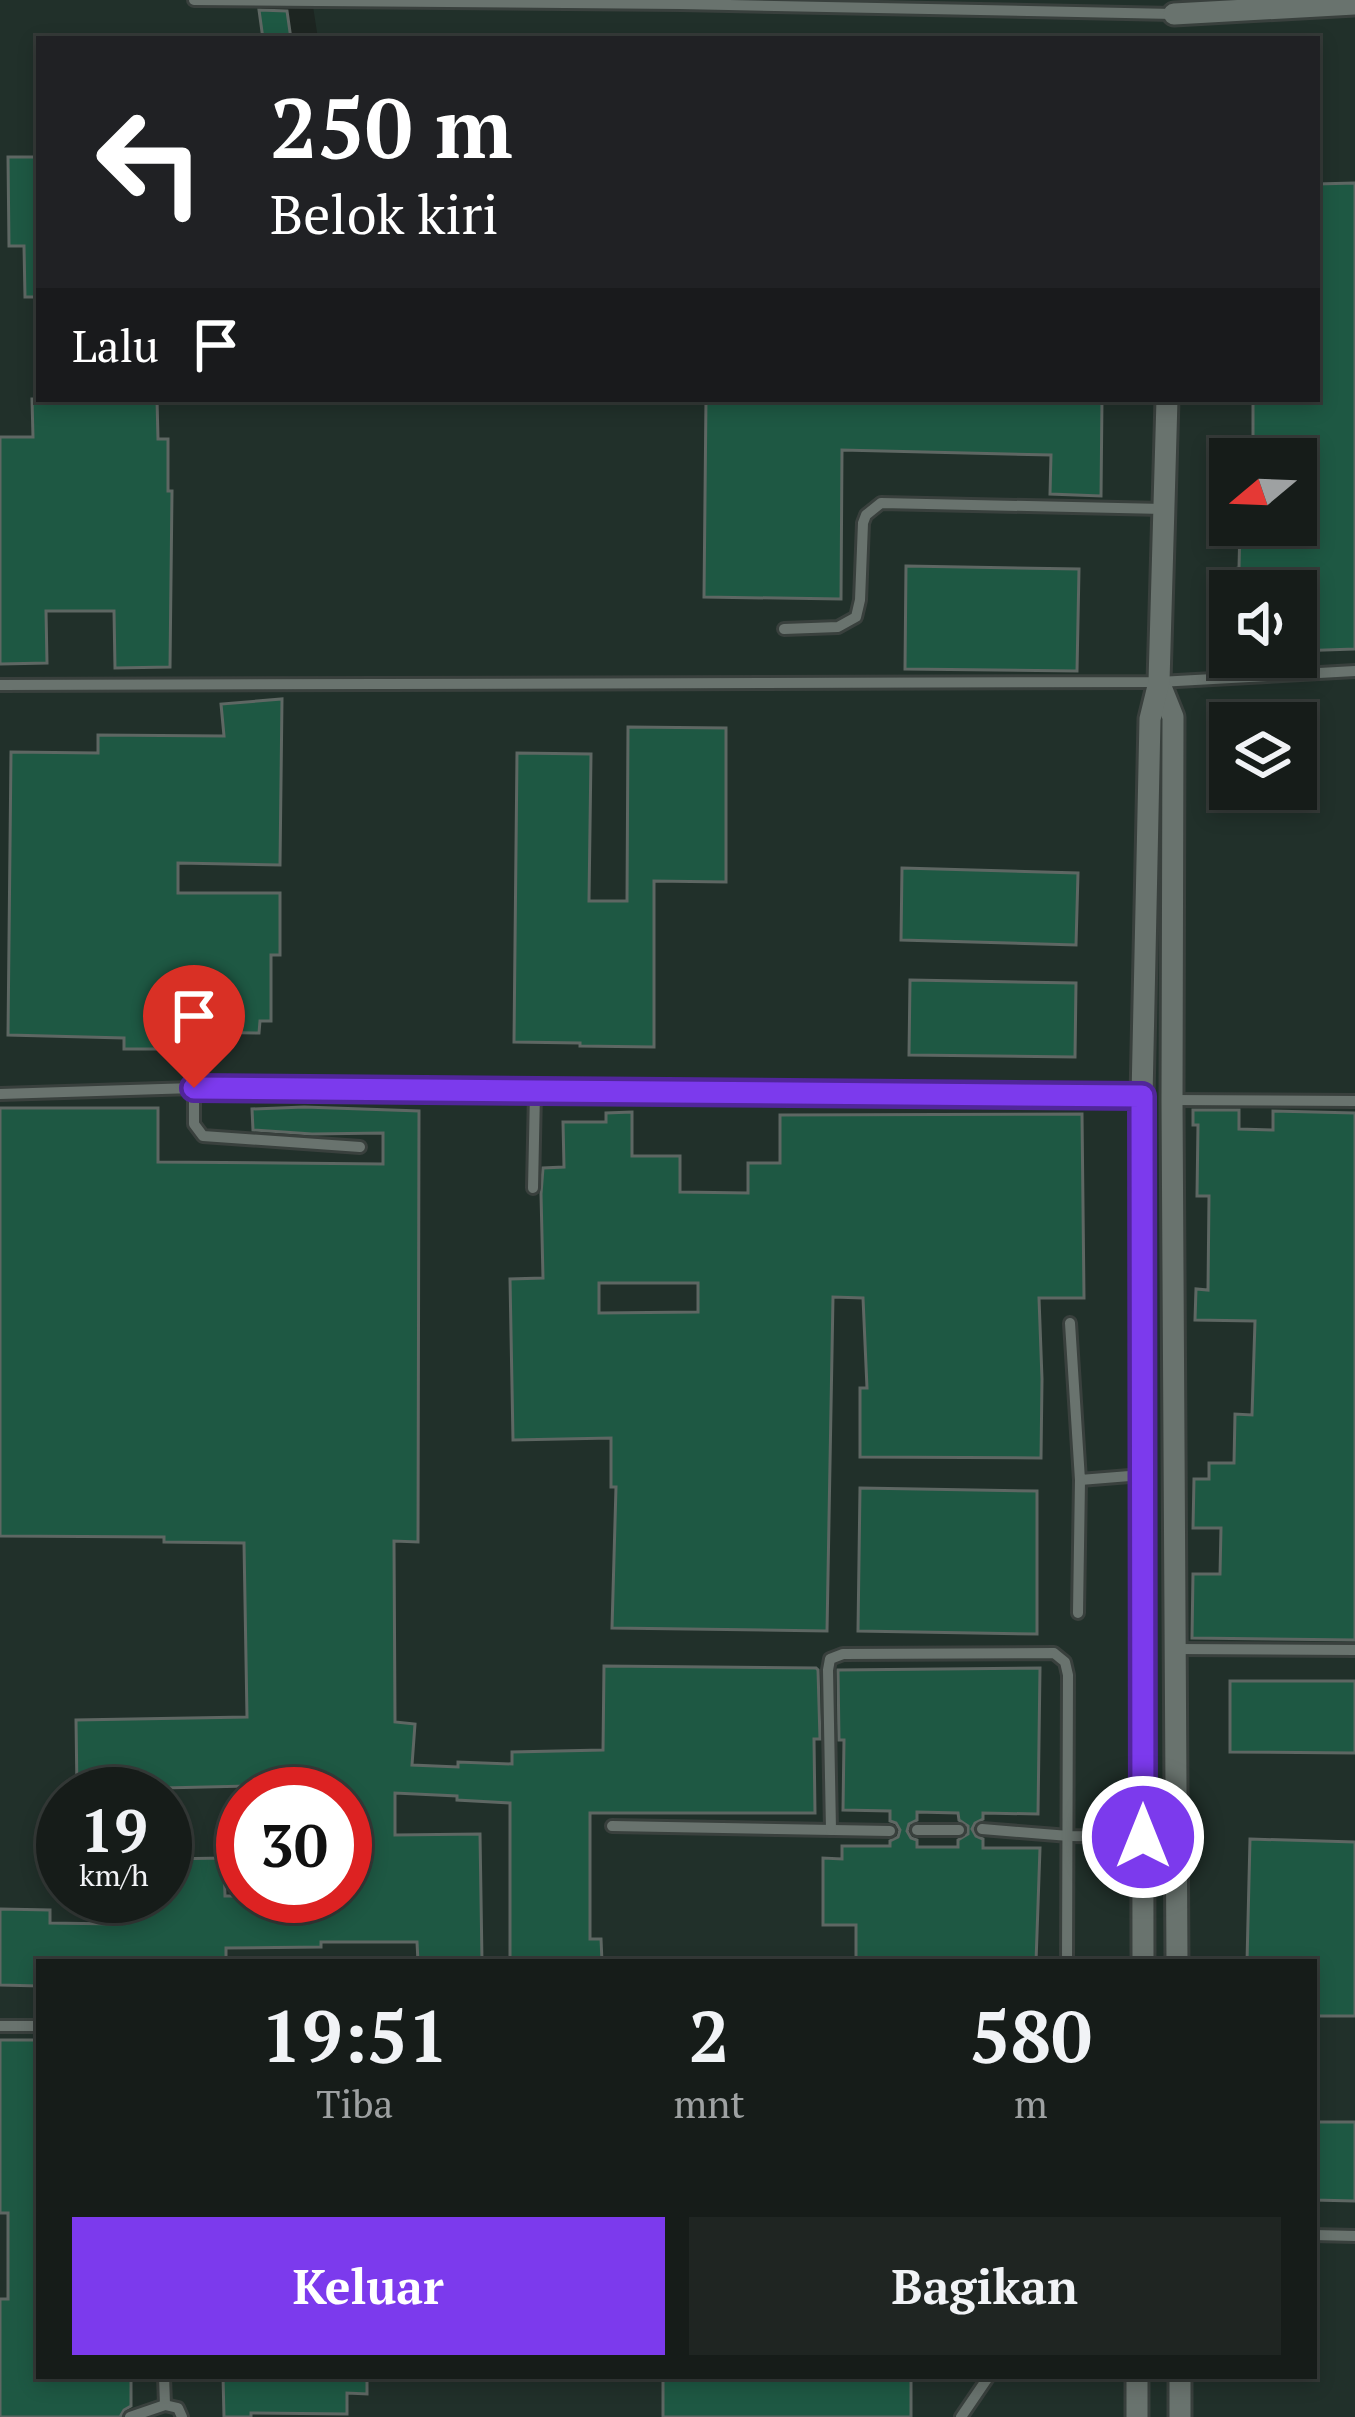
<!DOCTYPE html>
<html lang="id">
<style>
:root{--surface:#161c19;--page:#1f2522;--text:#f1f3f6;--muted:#9ea1a2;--line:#353a38;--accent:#7c3aed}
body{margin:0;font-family:"PT Serif",serif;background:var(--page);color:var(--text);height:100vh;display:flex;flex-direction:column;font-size:45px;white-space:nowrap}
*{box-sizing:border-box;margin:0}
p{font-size:39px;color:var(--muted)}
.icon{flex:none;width:66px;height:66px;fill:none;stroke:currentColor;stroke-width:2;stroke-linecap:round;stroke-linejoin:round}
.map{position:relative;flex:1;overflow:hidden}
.panel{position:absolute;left:36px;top:1959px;width:1281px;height:420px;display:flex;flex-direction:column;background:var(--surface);border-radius:0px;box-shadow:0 6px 18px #0003,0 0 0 3px var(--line)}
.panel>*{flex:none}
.banner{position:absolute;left:36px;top:36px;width:1284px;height:366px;border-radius:0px;box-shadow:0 6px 18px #0003,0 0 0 3px var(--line);background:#202124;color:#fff;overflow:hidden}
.needle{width:78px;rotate:251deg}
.fabs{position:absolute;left:1209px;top:438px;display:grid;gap:24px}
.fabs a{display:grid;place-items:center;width:108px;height:108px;border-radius:0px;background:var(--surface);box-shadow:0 6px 18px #0003,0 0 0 3px var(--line);font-size:60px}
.speed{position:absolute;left:36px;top:1767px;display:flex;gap:24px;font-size:60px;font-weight:700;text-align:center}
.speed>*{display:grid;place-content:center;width:156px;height:156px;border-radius:50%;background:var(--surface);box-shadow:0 6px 18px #0003,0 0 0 3px var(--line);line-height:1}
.speed small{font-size:30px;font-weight:400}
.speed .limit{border:18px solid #d22;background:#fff;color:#111}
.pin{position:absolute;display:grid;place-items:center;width:102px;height:102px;color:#fff;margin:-123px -51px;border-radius:50% 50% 50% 0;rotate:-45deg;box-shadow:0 0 12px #0007}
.pin .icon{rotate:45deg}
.me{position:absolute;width:132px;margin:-66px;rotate:0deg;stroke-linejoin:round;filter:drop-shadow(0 0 9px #0008)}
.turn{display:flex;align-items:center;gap:42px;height:252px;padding:0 36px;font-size:54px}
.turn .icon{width:156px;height:156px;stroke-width:2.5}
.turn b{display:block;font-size:84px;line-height:102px}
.then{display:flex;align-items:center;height:114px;padding:0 36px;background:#0003;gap:24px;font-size:45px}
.eta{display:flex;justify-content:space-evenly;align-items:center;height:204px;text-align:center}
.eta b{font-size:72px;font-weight:700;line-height:84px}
.button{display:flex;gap:24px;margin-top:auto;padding:24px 36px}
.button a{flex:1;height:138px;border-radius:0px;background:var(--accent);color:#fff;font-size:48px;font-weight:700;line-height:138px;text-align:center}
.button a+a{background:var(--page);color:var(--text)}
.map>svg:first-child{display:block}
</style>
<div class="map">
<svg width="1355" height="2417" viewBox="0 0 1355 2417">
<rect width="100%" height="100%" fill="#1d2521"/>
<path fill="#21302a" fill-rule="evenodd" d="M0,0H261L263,39H39V399H1317V39H318L312,0H1355V2417H0ZM1230,459H1296V525H1230ZM1230,591H1296V657H1230ZM1230,723H1296V789H1230ZM63,1794H165V1896H63ZM243,1794H345V1896H243ZM39,1962H1314V2376H39Z"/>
<g fill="#1e5843" stroke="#5e6763" stroke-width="3" fill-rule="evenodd">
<polygon points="259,10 287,11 291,39 263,39"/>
<polygon points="8,157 39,157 39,297 25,297 24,246 9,246"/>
<polygon points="1355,183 1355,649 1296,651 1296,591 1233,591 1232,569 1239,568 1240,525 1296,525 1296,448 1253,448 1253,399 1317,399 1317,184"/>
<polygon points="32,399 157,399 158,439 168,439 168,491 172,491 170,667 115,668 114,611 46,611 47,663 0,664 0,437 33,437"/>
<polygon points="706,399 1102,399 1101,496 1050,494 1051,455 842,450 841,599 704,597"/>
<polygon points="906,566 1079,569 1077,671 905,669"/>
<polygon points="282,699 280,865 178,863 178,893 280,893 280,955 271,955 271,1021 260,1021 259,1033 191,1032 191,1038 173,1038 173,1049 124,1049 124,1038 8,1035 11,752 98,753 98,735 224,736 221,704"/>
<polygon points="628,727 726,728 726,882 654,881 654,1047 580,1046 580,1043 514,1042 517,753 591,754 589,901 627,901"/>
<polygon points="902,868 1078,873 1076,945 901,940"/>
<polygon points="910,980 1076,983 1075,1057 909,1055"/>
<polygon points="304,1107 419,1111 418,1542 394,1541 395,1722 415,1724 412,1765 458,1767 458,1762 512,1764 512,1752 603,1750 604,1666 816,1668 818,1670 820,1739 814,1739 815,1813 590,1813 590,1939 601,1939 602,1962 510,1962 510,1803 457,1800 457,1796 395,1793 395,1835 480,1834 482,1962 418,1962 417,1942 321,1942 321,1947 226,1948 226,1962 39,1962 39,1986 0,1985 0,1909 50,1910 50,1923 115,1924 115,1896 165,1896 165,1859 224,1858 225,1896 345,1896 345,1794 248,1794 248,1786 77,1790 76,1720 247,1717 244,1543 164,1542 164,1537 0,1536 0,1108 158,1108 158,1162 383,1164 383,1133 312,1134 253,1130 252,1109"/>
<polygon points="1193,1110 1239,1110 1239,1129 1273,1130 1273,1111 1355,1113 1355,1640 1192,1638 1193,1574 1220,1574 1221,1528 1193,1528 1194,1479 1209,1479 1209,1463 1234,1463 1235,1414 1252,1415 1255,1321 1195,1320 1196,1289 1208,1290 1209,1196 1197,1196 1198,1125 1193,1125"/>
<path d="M632,1112V1156H680V1192L748,1193V1163H780V1115L1082,1114L1084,1298H1039L1042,1379L1041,1458L860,1457V1388H867L863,1298L833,1297L827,1631L612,1628L616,1487H611V1438L513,1440L510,1279L543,1278L541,1194L543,1168L564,1167L563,1122H606V1113ZM599,1283H698V1312L599,1313Z"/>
<polygon points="860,1488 1037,1491 1037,1634 858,1631"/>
<path d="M1040,1668L1038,1814L983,1813V1819L975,1823L972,1829L976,1836L983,1839V1848H1040L1036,1962H856V1925H823V1858L842,1859V1846H890V1841L898,1837L900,1830L896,1823L890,1821V1811L843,1810L844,1740H839L838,1670ZM917,1812L958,1813L959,1820L968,1826V1834L958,1840V1847H917V1840L911,1838L907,1831L909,1824L917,1820Z"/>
<polygon points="1230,1681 1355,1681 1355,1753 1230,1752"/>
<polygon points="1250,1839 1355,1842 1355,2016 1314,2016 1314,1962 1247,1962"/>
<polygon points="0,2040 39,2040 39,2376 131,2376 131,2406 124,2410 120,2417 0,2417 0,2299 8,2299 8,2213 0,2213"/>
<polygon points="1314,2122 1355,2122 1355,2201 1314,2200"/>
<polygon points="223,2376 367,2376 367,2394 347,2393 347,2414 251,2413 251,2417 224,2417"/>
<rect x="663" y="2376" width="248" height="41"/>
</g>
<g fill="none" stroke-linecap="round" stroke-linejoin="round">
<g stroke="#39403d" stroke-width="16">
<g id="lane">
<polyline points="194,0 680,4 1174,14"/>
<polyline points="784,629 838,627 856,617 860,600 863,523 866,515 881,503 1164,509"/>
<polyline points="0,685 1159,682 1355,671"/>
<polyline points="194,1088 194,1124 203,1136 360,1147"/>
<polyline points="0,1094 194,1088 1142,1097"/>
<polyline points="1172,1100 1355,1101"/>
<polyline points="533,1188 535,1092"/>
<polyline points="1070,1323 1080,1480 1142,1475"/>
<polyline points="1078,1613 1080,1480"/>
<polyline points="1175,1649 1355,1650"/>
<polyline points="612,1826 890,1831"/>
<polyline points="982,1829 1069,1836 1143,1837"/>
<polyline points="831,1830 828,1670 830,1659 843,1654 1054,1653 1065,1662 1068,1675 1067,1962"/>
<polyline points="917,1830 959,1830"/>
<polyline points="0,2026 39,2026"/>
<polyline points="1314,2235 1355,2236"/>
<polyline points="165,2405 178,2408 182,2417"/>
<polyline points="130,2417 165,2405 164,2376"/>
<polyline points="961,2417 989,2376"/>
</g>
</g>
<g stroke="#39403d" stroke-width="27">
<g id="street">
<polyline points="1174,14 1355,4"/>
<polyline points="1159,682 1173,717 1172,1100 1177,1962"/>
<polyline points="1143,1962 1142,1097 1150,719 1159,682 1167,399"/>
<polyline points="1180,2376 1180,2417"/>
<polyline points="1137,2417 1137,2376"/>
</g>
</g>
<use href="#lane" stroke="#69736e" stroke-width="10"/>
<use href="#street" stroke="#69736e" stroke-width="21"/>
</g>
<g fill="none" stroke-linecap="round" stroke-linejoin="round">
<g stroke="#51269a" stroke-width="30">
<polyline id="route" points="194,1088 1142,1096 1143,1837"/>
</g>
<use href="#route" stroke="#7c3aed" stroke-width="21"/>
</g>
</svg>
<div class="fabs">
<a><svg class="needle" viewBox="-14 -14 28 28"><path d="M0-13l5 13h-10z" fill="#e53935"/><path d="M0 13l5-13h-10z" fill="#9ea1a2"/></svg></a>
<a><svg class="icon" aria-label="sound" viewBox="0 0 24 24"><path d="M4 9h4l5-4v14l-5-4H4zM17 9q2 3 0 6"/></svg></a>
<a><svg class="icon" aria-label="layers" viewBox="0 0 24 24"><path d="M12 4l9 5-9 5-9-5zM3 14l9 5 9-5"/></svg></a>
</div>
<div class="speed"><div>19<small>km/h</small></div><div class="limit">30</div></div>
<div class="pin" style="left:194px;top:1088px;background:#d93025"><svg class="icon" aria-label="arrive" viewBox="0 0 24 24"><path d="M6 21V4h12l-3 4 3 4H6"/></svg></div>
<svg class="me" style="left:1143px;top:1837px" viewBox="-20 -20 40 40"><circle r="17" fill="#7c3aed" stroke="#fff" stroke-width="3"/><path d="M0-11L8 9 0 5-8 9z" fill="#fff"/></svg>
<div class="banner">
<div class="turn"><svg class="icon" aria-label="left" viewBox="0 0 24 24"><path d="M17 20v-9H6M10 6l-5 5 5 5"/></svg><div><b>250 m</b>Belok kiri</div></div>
<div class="then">Lalu<svg class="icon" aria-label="arrive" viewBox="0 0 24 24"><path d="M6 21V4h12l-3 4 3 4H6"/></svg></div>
</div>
<section class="panel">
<div class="eta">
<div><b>19:51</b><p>Tiba</p></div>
<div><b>2</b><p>mnt</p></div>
<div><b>580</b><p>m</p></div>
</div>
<div class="button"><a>Keluar</a><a>Bagikan</a></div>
</section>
</div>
